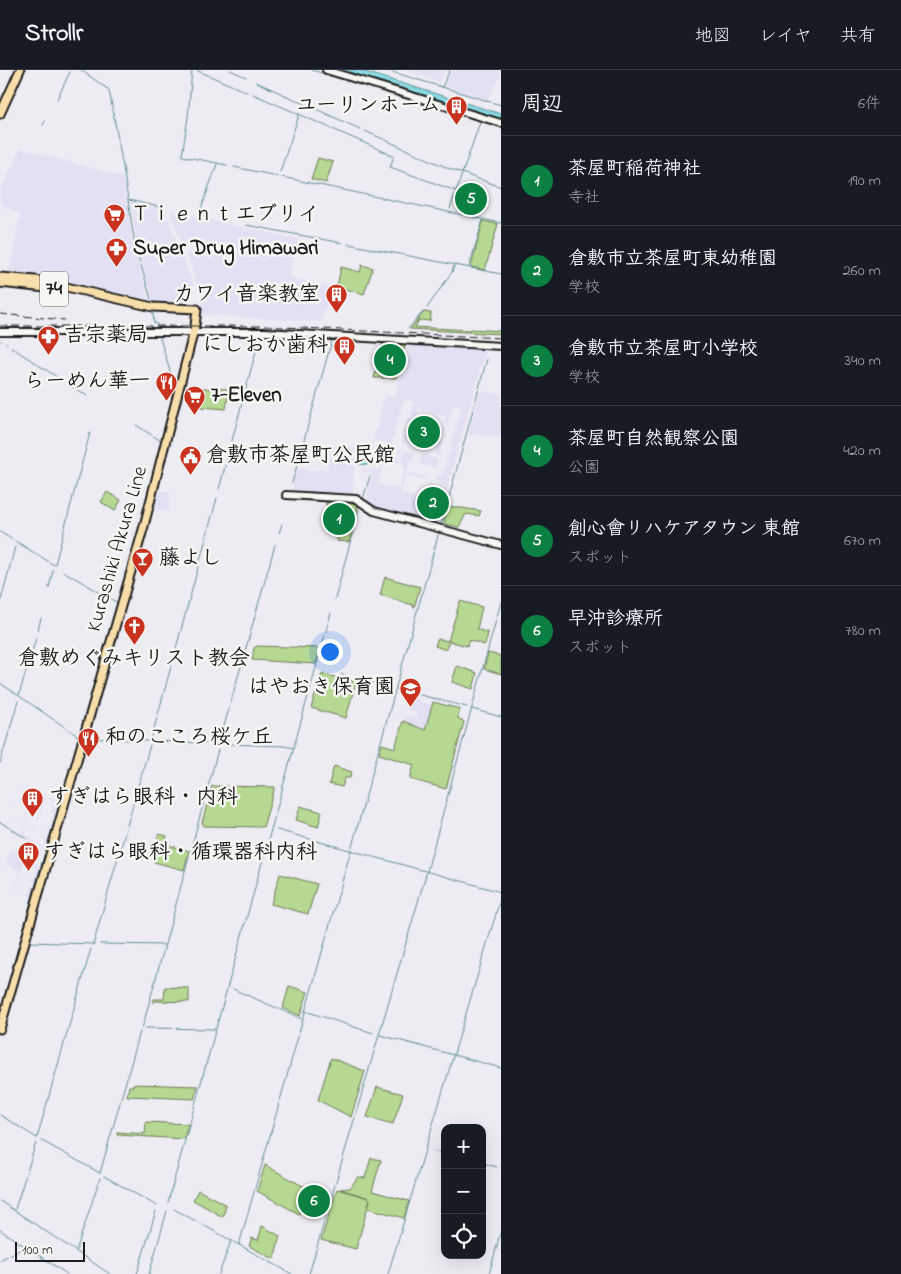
<!DOCTYPE html>
<html lang="ja">
<head>
<meta charset="utf-8">
<style>
  body { margin:0; font-family:"Indie Flower","Klee One",sans-serif; background:#20242c; color:#f1f3f6 }
  .controls { position:absolute; right:15px; bottom:15px; display:grid; overflow:hidden; border-radius:10px; box-shadow:0 5px 20px #0002 }
  .controls button { width:45px; height:45px; display:grid; place-items:center; padding:0; border:0; border-bottom:1px solid #363941; background:#171b24; color:#f1f3f6; font:25px sans-serif }
  .scale { position:absolute; left:15px; bottom:12px; width:70px; box-sizing:border-box; padding-left:5px; border:2px solid #1c1c1c; border-top:0; font-size:14px; line-height:18px; white-space:nowrap; color:#1c1c1c; -webkit-text-stroke:4px #f6f6f2; paint-order:stroke }
  .you { position:absolute; left:329px; top:581px; width:18px; height:18px; margin:-12px; border:4px solid #fff; border-radius:50%; background:#1a73e8; box-shadow:0 0 0 8px #1a73e833 }
  .badge { display:grid; place-items:center; width:32px; height:32px; border-radius:50%; background:#0b8043; color:#fff; font-size:16px; font-weight:700 }
  .pin { position:absolute; translate:-50% -50%; border:2px solid #fff; box-shadow:0 1px 5px #0006 }
  .list { margin:0; padding:0; list-style:none }
  h2 { display:flex; justify-content:space-between; align-items:center; height:65px; margin:0; padding:0 20px; font-size:21px }
  h2 small { font-size:16px; font-weight:400; color:#9ea1a6 }
  .list li { display:grid; grid-template-columns:32px 1fr auto; gap:15px; align-items:center; box-sizing:border-box; height:90px; padding:0 20px; border-top:1px solid #363941 }
  .list b { display:block; font-size:19px; white-space:nowrap }
  .list p { margin:0; font-size:16px; white-space:nowrap; color:#9ea1a6 }
  .list em { font-size:16px; font-style:normal; color:#9ea1a6 }
  .icon { flex:none; width:28px; height:28px; fill:none; stroke:currentColor; stroke-width:2; stroke-linecap:round; stroke-linejoin:round }
  .map { position:relative; flex:none; width:501px; height:1204px; overflow:hidden }
  header { display:flex; align-items:center; gap:30px; box-sizing:border-box; height:70px; padding:0 25px; background:#171b24; border-bottom:1px solid #363941 }
  header strong { font-size:24px }
  nav { display:flex; gap:28px; margin-inline-start:auto; font-size:18px }
  main { display:flex }
  aside { flex:1; background:#171b24 }
  .map>svg:first-child { display:block }
  .built { fill:#e4e0f4; fill-rule:evenodd }
  .green { fill:#b6d892; stroke:#697a57 }
  .water { fill:#8bdbe4; stroke:#5f8f94 }
  .lines { fill:none; stroke-linecap:round; stroke-linejoin:round }
  .stream { stroke:#5f8f94; stroke-width:1 }
  .secondary-casing { stroke:#1c1c1c; stroke-width:10 }
  .primary-casing { stroke:#1c1c1c; stroke-width:11 }
  .secondary { stroke:#f6f6f2; stroke-width:6 }
  .primary { stroke:#f8deab; stroke-width:7 }
  .rail { stroke:#1c1c1c; stroke-width:1; stroke-dasharray:8 4; stroke-linecap:butt }
  .labels { text-anchor:middle; dominant-baseline:central; stroke-width:5; stroke-linejoin:round; paint-order:stroke }
  .shield { fill:#f6f6f2; stroke:#5d5d5c; stroke-width:1 }
  .shield-label { font-size:20px; font-weight:bold; fill:#1c1c1c }
  .poi-label { font-size:21px; font-weight:bold; fill:#1c1c1c; stroke:#f6f6f2; text-anchor:start }
  .street-label { font-size:21px; fill:#1c1c1c; stroke:#f6f6f2 }
</style>
</head>
<body>
<header>
<strong>Strollr</strong>
<nav><a>地図</a><a>レイヤ</a><a>共有</a></nav>
</header>
<main>
<div class="map">
<svg width="501" height="1204" viewBox="0 0 501 1204">
  <rect width="100%" height="100%" fill="#eeecf3"/>
  <filter id="ink" filterUnits="userSpaceOnUse"><feTurbulence type="fractalNoise" baseFrequency=".02" numOctaves="2"/><feDisplacementMap in="SourceGraphic" scale="10" xChannelSelector="R" yChannelSelector="G"/><feConvolveMatrix kernelMatrix="1 2 1 2 8 2 1 2 1" color-interpolation-filters="sRGB"/></filter>
  <g filter="url(#ink)">
    <!-- built -->
    <path class="built" d="M404 0H446L439 12Z
      M452 0H501V6L487 30 444 17Z
      M20 78 123 107 134 179 148 229 9 201 20 144 0 134V122Z
      M131 132 165 140 193 214V221L183 233 153 231 136 175Z
      M172 142 299 169 289 207 332 217 321 252 203 245 200 216H197L186 184 195 180 192 172 183 176 170 144Z
      M414 272 484 278 486 280 437 454 373 436 366 431 372 403 354 401 353 426 291 423 297 399 327 400 328 376 355 377V384L356 381H370L372 371 374 370 375 368 374 367 385 324 396 327V321L401 304 406 305 412 283 408 279ZM404 330 413 332 410 345 416 347 419 339 446 346 444 354 448 355 454 334 461 336 444 400 436 398 438 389 422 385 420 393 413 391 415 382 404 380 401 393 405 395 399 419 378 414 385 389 398 393 402 379H399L397 388 388 385ZM373 371 387 373 380 399 365 400 361 398V401H355L356 381H370ZM410 391 443 401 441 406 436 405 434 410H436V412L446 416 436 451 427 448 426 446 432 423 430 422 432 420V414L429 413 424 430 401 424 406 405 424 410 425 407 407 402Z
      M480 321 501 324V368L468 364Z
      M409 348 415 350 413 357 421 359 415 379 417 368 414 364H408L405 373H402Z
      M443 358 446 359 439 386 435 385 438 373 434 369 430 371 426 382H423L427 373H426L428 366H430L432 361 441 364Z
      M160 421H170L169 441 152 439 156 423Z
      M396 622 418 628 419 631 432 635 425 659 403 651 404 646 390 642ZM396 623 413 627 412 632 408 630 405 639 416 642V647L391 642Z
      M18 718 59 729 45 780 15 760 19 752 11 747 7 756 0 751 7 755 10 746 20 752 15 759 22 763 27 746 25 745 31 722 18 719 15 733 5 730 0 747 5 730 14 732ZM45 726 58 730 57 733H53L51 741 53 745 44 777 32 770 39 747 44 748 45 745 41 743ZM34 727 42 730 39 743 45 745 44 748 38 746 32 767 26 765 27 761 24 760 28 744H26L27 739H29Z
      M11 778 40 796 31 827 15 817 20 802 6 794ZM25 790 33 793 32 797 37 798 33 810 20 806ZM20 807 35 812 34 816H32L29 824 16 817Z"/>
    <!-- green -->
    <path class="green" d="M318 88 333 92 326 113 311 109Z
      M483 151 498 154 485 200 471 197Z
      M362 195 373 198 364 224 337 217 341 197 360 202Z
      M424 242 431 243 430 251 419 250 415 257 470 260 471 259 501 261V264L410 259Z
      M383 272 406 273 396 308H374Z
      M202 318 229 319 226 339 201 337Z
      M107 422 121 430 115 441 101 432Z
      M326 432 355 433 358 436 349 472 337 471C337 464 341 460 341 452H346L347 459C354 456 352 448 350 442L346 446 344 445 343 442 342 445 333 443V435H326Z
      M448 436 481 441 479 446 466 444 459 457 445 454 444 451Z
      M385 507 420 517 414 538 413 535 380 525Z
      M460 531 482 537 477 559 488 563 485 575 469 570 467 576 449 571 446 580 435 576 437 570 439 569 448 571Z
      M257 576 320 578 316 594 252 590 254 578Z
      M488 583 501 586V604L484 599Z
      M457 596 477 603 473 619 452 612Z
      M322 604 356 612 346 648 311 638Z
      M433 632 460 639 458 648 464 652 446 719 410 709 414 695 379 684 382 674 395 678 403 651 425 660Z
      M334 696 352 702 350 708H345L342 717 329 714Z
      M212 716 275 717 263 757 204 756 202 753Z
      M300 736 322 742 318 757 296 750Z
      M159 764 167 766 165 774 189 781 184 800 154 792 159 774 156 773Z
      M280 804 317 814 308 844 271 834Z
      M289 916 308 922 300 946 283 938Z
      M165 917 189 918V932L156 931 153 933 154 929H164Z
      M331 988 365 1001 351 1047 318 1030Z
      M133 1014 198 1016 194 1029 127 1026 129 1016H133Z
      M377 1017 403 1024 393 1054 367 1047Z
      M146 1052 188 1054 184 1069 117 1065V1062L145 1064Z
      M371 1088 381 1090 372 1121 409 1131 404 1148 368 1138 370 1129 356 1179 321 1170 337 1119 369 1128 340 1119 350 1118 358 1107 365 1108Z
      M265 1095 310 1120 299 1144 257 1121Z
      M198 1120 226 1135 223 1147 193 1130Z
      M262 1156 280 1166 274 1189 249 1176 252 1168 258 1170Z"/>
    <!-- water -->
    <path class="water" d="M343 0H359L501 44V49Z
      M358 384 376 385 375 395 358 394Z"/>
    <g class="lines">
      <!-- stream -->
      <path class="stream" d="M81 0 109 20 123 97 135 176 151 229
        M192 0 188 47 182 86 227 95
        M196 0 247 22
        M230 0 246 7
        M312 0 501 57
        M386 0 501 35
        M256 12 360 59
        M442 17 450 0
        M253 24 394 86 390 97 456 121
        M57 29 70 2
        M43 55 45 51
        M365 61 448 98 501 117
        M234 97 501 153
        M280 102 299 45
        M129 130 164 138
        M450 139 480 52
        M204 146 199 145 217 94
        M246 155 342 173
        M348 174 501 204
        M469 197 483 150
        M427 238 452 202 454 196
        M153 243 154 253H156L158 259
        M68 259H106
        M162 259 182 258
        M408 259 423 242
        M416 267 501 273
        M1 271H2
        M6 273 7 274
        M11 277 63 311
        M68 314 87 326
        M136 355 161 371
        M292 413 332 270
        M219 419 260 266
        M363 429 370 406
        M373 436 435 454
        M441 455 501 472
        M441 456 487 289
        M0 462 16 472
        M279 463 282 454
        M17 472 54 495
        M55 494 90 363
        M63 501 118 533
        M49 518 53 500
        M335 529 359 439
        M0 534 15 477
        M38 560 41 548
        M341 604 344 605
        M355 608 391 617
        M0 613 78 666
        M397 619 467 637
        M19 625 36 568
        M472 639 501 647
        M79 665 144 440 175 318 159 265
        M88 668 150 671
        M151 670 217 428
        M157 671 219 674 275 475
        M225 674 284 676 294 678
        M0 693 18 631
        M0 752 27 769
        M277 760 501 822
        M46 780 78 671
        M28 872 94 874
        M100 874 164 875
        M93 875 150 675
        M233 919 302 949
        M305 941 373 963
        M0 943 44 785
        M146 958 215 959
        M142 959 218 680
        M380 965 501 998
        M0 1045 37 1068
        M37 1068 91 879
        M42 1071 100 1103
        M432 1081 445 1084
        M482 1093 497 1097
        M100 1103 140 962
        M104 1106 157 1136
        M0 1131 110 1204
        M168 1132 331 543
        M15 1139 36 1073
        M174 1139 292 1204
        M0 1160 67 1204
        M239 1175 351 780 439 462
        M76 1181 100 1108
        M0 1190 25 1177
        M137 1204 156 1141
        M149 1204 167 1141
        M219 1204 231 1171
        M309 1204 427 801 501 532
        M388 1204 501 827
        M489 1204 501 1161"/>
      <defs>
        <path id="secondary" d="M326 0 501 53
          M0 262H265L501 276
          M286 425 356 429 374 441 501 475"/>
        <path id="primary" d="M0 44 20 0
          M0 207 36 210 153 237 197 239 195 256 144 456 0 959
          M0 213 55 219"/>
      </defs>
      <!-- secondary casing -->
      <use href="#secondary" class="secondary-casing"/>
      <!-- primary casing -->
      <use href="#primary" class="primary-casing"/>
      <!-- secondary -->
      <use href="#secondary" class="secondary"/>
      <!-- primary -->
      <use href="#primary" class="primary"/>
      <!-- rail -->
      <path class="rail" d="M0 244 65 250
        M0 256H264L501 268"/>
    </g>
  </g>
  <!-- icons -->
  <defs>
    <symbol id="building-pin" viewBox="-11 -11 22 30"><path d="M0 17L-7.5 6A9.5 9.5 0 1 1 7.5 6Z" fill="#c8321e" stroke="#f6f6f2"/><path d="M-4-6H4V6H1V3H-1V6H-4ZM-2.5-4.3h1.7v1.8h-1.7ZM.8-4.3h1.7v1.8H.8ZM-2.5-1h1.7V.8h-1.7ZM.8-1h1.7V.8H.8Z" fill="#fff"/></symbol>
    <symbol id="supermarket-pin" viewBox="-11 -11 22 30"><path d="M0 17L-7.5 6A9.5 9.5 0 1 1 7.5 6Z" fill="#c8321e" stroke="#f6f6f2"/><path d="M-6-5.5h2.5l.6 2H6L4.5 2H-2.5L-4.4-4H-6ZM-1.5 3.2a1.3 1.3 0 1 0 .1 0ZM3 3.2a1.3 1.3 0 1 0 .1 0Z" fill="#fff"/></symbol>
    <symbol id="pharmacy-pin" viewBox="-11 -11 22 30"><path d="M0 17L-7.5 6A9.5 9.5 0 1 1 7.5 6Z" fill="#c8321e" stroke="#f6f6f2"/><path d="M-2-6h4v4h4v4h-4v4h-4v-4h-4v-4h4Z" fill="#fff"/></symbol>
    <symbol id="restaurant-pin" viewBox="-11 -11 22 30"><path d="M0 17L-7.5 6A9.5 9.5 0 1 1 7.5 6Z" fill="#c8321e" stroke="#f6f6f2"/><path d="M-5-6h1v4h1v-4h1v4h1v-4h1v5L-1.5 .5V6h-2V.5L-5-1ZM5-6V6H3V1.5H1.5Q1.5-4 5-6Z" fill="#fff"/></symbol>
    <symbol id="civic-pin" viewBox="-11 -11 22 30"><path d="M0 17L-7.5 6A9.5 9.5 0 1 1 7.5 6Z" fill="#c8321e" stroke="#f6f6f2"/><path d="M-.6-6.5H3V-4.5H.6V-3L4-1V1h2V6H-6V1h2V-1L-.6-3ZM-1.2 2.5V6h2.4V2.5Z" fill="#fff"/></symbol>
    <symbol id="bar-pin" viewBox="-11 -11 22 30"><path d="M0 17L-7.5 6A9.5 9.5 0 1 1 7.5 6Z" fill="#c8321e" stroke="#f6f6f2"/><path d="M-6-5H6L.8 .8V4.5H3.5V6h-7V4.5H-.8V.8Z" fill="#fff"/></symbol>
    <symbol id="church-pin" viewBox="-11 -11 22 30"><path d="M0 17L-7.5 6A9.5 9.5 0 1 1 7.5 6Z" fill="#c8321e" stroke="#f6f6f2"/><path d="M-1.2-6h2.4v3.5h3.3v2.4h-3.3V6h-2.4V-.1h-3.3v-2.4h3.3Z" fill="#fff"/></symbol>
    <symbol id="school-pin" viewBox="-11 -11 22 30"><path d="M0 17L-7.5 6A9.5 9.5 0 1 1 7.5 6Z" fill="#c8321e" stroke="#f6f6f2"/><path d="M0-5L7-2L0 1L-7-2ZM-4 1L0 2.5L4 1V4Q0 6-4 4Z" fill="#fff"/></symbol>
  </defs>
  <g fill-rule="evenodd">
    <use href="#building-pin" x="444" y="24" width="25" height="34"/>
    <use href="#supermarket-pin" x="102" y="132" width="25" height="34"/>
    <use href="#pharmacy-pin" x="104" y="166" width="25" height="34"/>
    <use href="#building-pin" x="324" y="212" width="25" height="34"/>
    <use href="#pharmacy-pin" x="36" y="254" width="25" height="34"/>
    <use href="#building-pin" x="332" y="264" width="25" height="34"/>
    <use href="#restaurant-pin" x="154" y="300" width="25" height="34"/>
    <use href="#supermarket-pin" x="182" y="314" width="25" height="34"/>
    <use href="#civic-pin" x="178" y="374" width="25" height="34"/>
    <use href="#bar-pin" x="130" y="476" width="25" height="34"/>
    <use href="#church-pin" x="122" y="544" width="25" height="34"/>
    <use href="#school-pin" x="398" y="606" width="25" height="34"/>
    <use href="#restaurant-pin" x="76" y="656" width="25" height="34"/>
    <use href="#building-pin" x="20" y="716" width="25" height="34"/>
    <use href="#building-pin" x="16" y="770" width="25" height="34"/>
  </g>
  <g class="labels">
    <!-- shield labels -->
    <rect class="shield" x="40" y="201.5" width="28" height="35" rx="4"/>
    <g class="shield-label">
      <text x="54" y="219">74</text>
    </g>
    <!-- poi labels -->
    <g class="poi-label">
      <text x="441" y="36" text-anchor="end">ユーリンホーム</text>
      <text x="130" y="145">Ｔｉｅｎｔエブリイ</text>
      <text x="133" y="179">Super Drug Himawari</text>
      <text x="320" y="225" text-anchor="end">カワイ音楽教室</text>
      <text x="64" y="266">吉宗薬局</text>
      <text x="328" y="276" text-anchor="end">にしおか歯科</text>
      <text x="150" y="312" text-anchor="end">らーめん華一</text>
      <text x="211" y="326">7-Eleven</text>
      <text x="206" y="386">倉敷市茶屋町公民館</text>
      <text x="159" y="489">藤よし</text>
      <text x="134" y="589" text-anchor="middle">倉敷めぐみキリスト教会</text>
      <text x="395" y="618" text-anchor="end">はやおき保育園</text>
      <text x="105" y="668">和のこころ桜ケ丘</text>
      <text x="49" y="728">すぎはら眼科・内科</text>
      <text x="44" y="783">すぎはら眼科・循環器科内科</text>
    </g>
    <!-- street labels -->
    <g class="street-label">
      <text transform="translate(118 479) rotate(-74)">Kurashiki Akura Line</text>
    </g>
  </g>
</svg>
<div class="controls">
<button>+</button>
<button>−</button>
<button><svg class="icon" aria-label="locate" viewBox="0 0 24 24"><circle cx="12" cy="12" r="6"/><path d="M12 2v4M12 18v4M2 12h4M18 12h4"/></svg></button>
</div>
<div class="scale">100 m</div>
<div class="you"></div>
<div class="pin badge" style="left:339px;top:449px">1</div>
<div class="pin badge" style="left:433px;top:433px">2</div>
<div class="pin badge" style="left:424px;top:362px">3</div>
<div class="pin badge" style="left:390px;top:290px">4</div>
<div class="pin badge" style="left:471px;top:129px">5</div>
<div class="pin badge" style="left:314px;top:1131px">6</div>
</div>
<aside>
<h2>周辺<small>6件</small></h2>
<ul class="list">
<li><span class="badge">1</span><div><b>茶屋町稲荷神社</b><p>寺社</p></div><em>190 m</em></li>
<li><span class="badge">2</span><div><b>倉敷市立茶屋町東幼稚園</b><p>学校</p></div><em>260 m</em></li>
<li><span class="badge">3</span><div><b>倉敷市立茶屋町小学校</b><p>学校</p></div><em>340 m</em></li>
<li><span class="badge">4</span><div><b>茶屋町自然観察公園</b><p>公園</p></div><em>420 m</em></li>
<li><span class="badge">5</span><div><b>創心會リハケアタウン 東館</b><p>スポット</p></div><em>670 m</em></li>
<li><span class="badge">6</span><div><b>早沖診療所</b><p>スポット</p></div><em>780 m</em></li>
</ul>
</aside>
</main>
</body>
</html>
